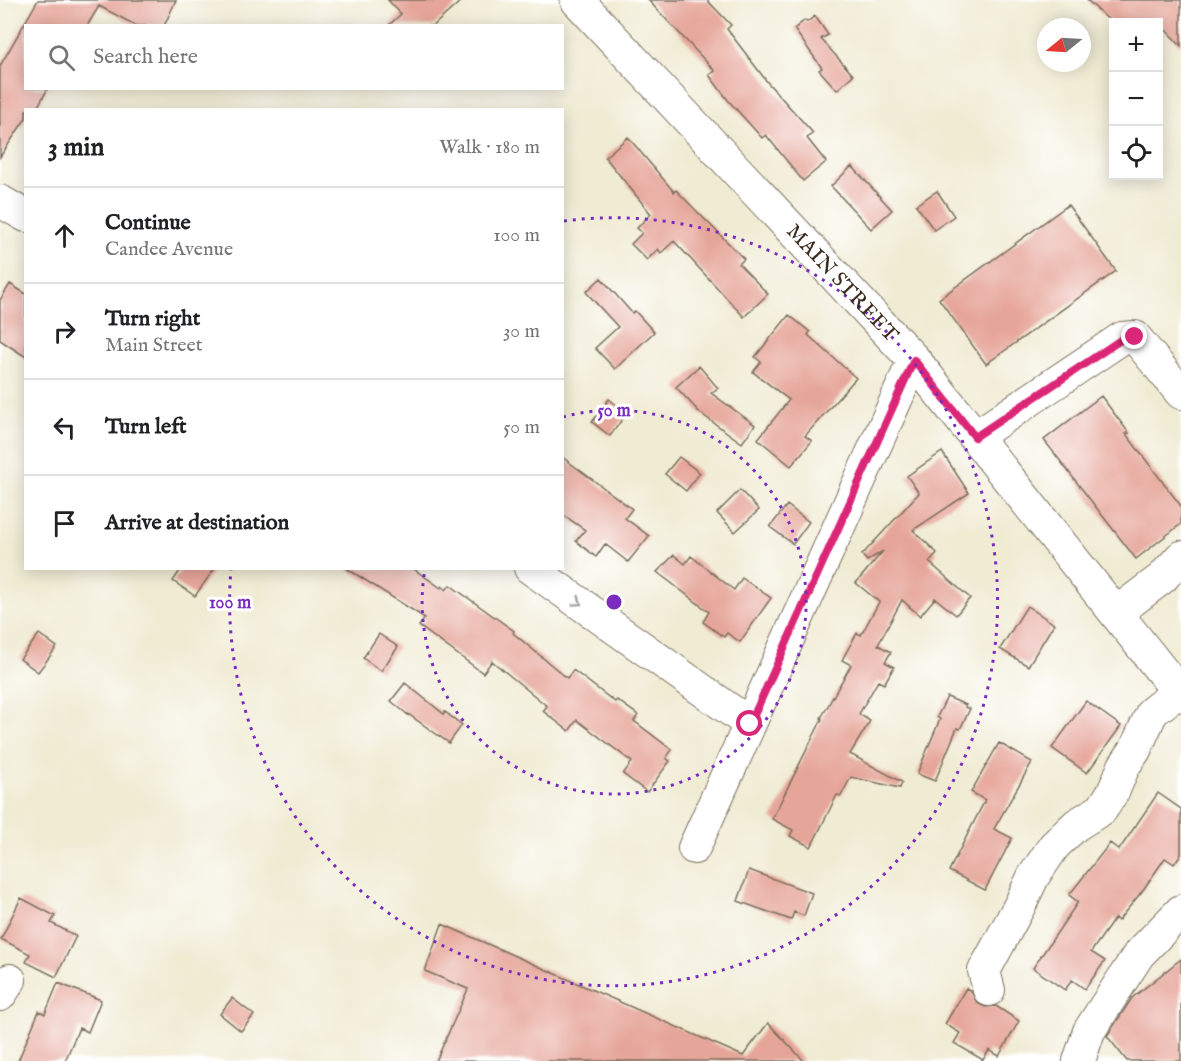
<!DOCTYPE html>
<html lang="en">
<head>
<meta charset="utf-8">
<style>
  body { margin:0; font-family:"IM FELL English",serif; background:#f2f2f2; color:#202124 }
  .controls { position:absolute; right:18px; top:18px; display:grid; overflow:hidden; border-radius:0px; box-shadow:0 3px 15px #0003 }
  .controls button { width:54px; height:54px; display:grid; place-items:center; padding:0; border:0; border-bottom:2px solid #e0e0e0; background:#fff; color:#202124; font:30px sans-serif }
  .compass { position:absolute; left:1037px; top:18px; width:54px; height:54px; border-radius:50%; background:#fff; box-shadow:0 3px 15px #0003; rotate:252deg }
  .stop { position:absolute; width:18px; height:18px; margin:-14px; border:4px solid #db2777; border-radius:50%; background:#fff }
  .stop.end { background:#db2777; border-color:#fff; box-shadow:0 2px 6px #0008 }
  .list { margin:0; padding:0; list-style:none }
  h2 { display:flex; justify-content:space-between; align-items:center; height:78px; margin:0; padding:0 24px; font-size:26px }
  h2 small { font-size:20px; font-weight:400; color:#757577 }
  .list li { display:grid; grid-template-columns:39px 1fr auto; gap:18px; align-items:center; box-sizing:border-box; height:96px; padding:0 24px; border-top:2px solid #e0e0e0 }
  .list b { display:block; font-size:22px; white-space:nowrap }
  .list p { margin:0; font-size:20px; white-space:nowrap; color:#757577 }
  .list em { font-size:20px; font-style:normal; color:#757577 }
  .icon { flex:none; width:33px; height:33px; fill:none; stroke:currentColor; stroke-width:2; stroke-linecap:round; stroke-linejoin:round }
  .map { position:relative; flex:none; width:1181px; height:1061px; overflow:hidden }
  .search { position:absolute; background:#fff; box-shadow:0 3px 15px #0003; left:24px; top:24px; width:540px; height:66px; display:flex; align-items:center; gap:15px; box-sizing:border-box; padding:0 21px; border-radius:0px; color:#757577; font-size:22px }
  .panel { position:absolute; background:#fff; box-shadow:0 3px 15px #0003; left:24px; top:108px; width:540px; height:462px; border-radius:0px }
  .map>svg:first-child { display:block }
  .building { fill:#e6a599 }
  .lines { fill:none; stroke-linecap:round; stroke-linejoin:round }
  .minor-casing { stroke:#7a6e5d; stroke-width:34 }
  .major-casing { stroke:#7a6e5d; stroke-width:35 }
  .minor { stroke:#fff; stroke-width:32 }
  .major { stroke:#fff; stroke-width:33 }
  .oneway { stroke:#a79f9a }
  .route { stroke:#db2777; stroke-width:8 }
  .ring { fill:none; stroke:#7b2cbf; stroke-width:3; stroke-dasharray:3 6 }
  .labels { text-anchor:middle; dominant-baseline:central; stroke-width:6; stroke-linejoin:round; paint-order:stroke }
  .street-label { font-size:21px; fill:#3b2a1e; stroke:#fff }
  .centre { fill:#7b2cbf; stroke:#fff; stroke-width:3 }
  .ring-label { font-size:18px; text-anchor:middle; font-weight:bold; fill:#7b2cbf; stroke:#fff; stroke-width:6; stroke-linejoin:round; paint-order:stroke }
</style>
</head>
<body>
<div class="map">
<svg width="1181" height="1061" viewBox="0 0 1181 1061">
  <rect width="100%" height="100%" fill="#fff"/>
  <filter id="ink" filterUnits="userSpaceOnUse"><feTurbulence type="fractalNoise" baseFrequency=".0167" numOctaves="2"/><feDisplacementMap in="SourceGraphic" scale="12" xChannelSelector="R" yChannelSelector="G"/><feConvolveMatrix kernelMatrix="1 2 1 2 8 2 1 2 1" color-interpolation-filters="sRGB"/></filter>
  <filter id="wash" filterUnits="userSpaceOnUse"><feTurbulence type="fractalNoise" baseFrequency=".008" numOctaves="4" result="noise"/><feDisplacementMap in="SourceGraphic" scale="24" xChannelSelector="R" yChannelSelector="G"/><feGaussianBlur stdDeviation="1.35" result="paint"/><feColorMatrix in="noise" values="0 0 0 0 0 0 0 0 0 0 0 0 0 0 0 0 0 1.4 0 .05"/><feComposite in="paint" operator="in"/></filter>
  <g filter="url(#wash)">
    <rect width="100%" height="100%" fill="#f0ebd3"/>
    <g id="blocks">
      <!-- building -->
      <path class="building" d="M38 0H176L164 26H137L99 6 87 26H26V88H48L36 110H26V118L0 157V66Z
        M388 0H462L433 26H388L401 14Z
        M648 0H707L731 25 727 29 768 83 813 133 807 138 826 162 803 181 766 135 762 138 728 100 709 75 715 71Z
        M1087 0H1181V46L1158 22H1111Z
        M815 16 828 35 821 39 853 75 837 90 819 70 822 68 794 29 805 20 807 22Z
        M628 137 674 192 676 190 744 259 739 264 768 294 744 317 674 241 661 253 658 249 647 260 631 244 642 233 637 228 651 214 605 157Z
        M852 166 892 210 871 229 831 186Z
        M937 191 954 216 934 230 916 205Z
        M1068 205 1116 271 986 364 939 299Z
        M601 278 632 313 635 311 654 332 615 369 595 348 618 327 586 292Z
        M10 284 26 294V357L0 340V300Z
        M789 315 810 332 808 335 856 378 805 436 812 441 791 466 758 439 789 400 753 372 761 362 755 357Z
        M699 366 718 388 711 393 755 425 742 443 700 413 676 387Z
        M1101 396 1129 433 1126 434 1181 506V524L1136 559 1044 440Z
        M609 399 627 413 610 436 592 422Z
        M942 452 969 493 913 530 937 553 929 562 970 598 956 615 935 598 920 616 902 600 878 645 891 652 885 662 894 667 884 684 878 681 859 714 870 721 850 754 902 782 900 788 851 777 841 796 837 795 811 847 790 836 793 830 772 819 822 719 821 718 851 665 842 660 857 633 861 635 879 602 856 583 883 551 867 561 862 555 919 493 907 476Z
        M562 457 632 509 625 518 649 536 628 562 605 544 596 557 576 541 585 530 562 514Z
        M679 457 700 473 686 491 665 474Z
        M740 490 759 510 735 532 717 513Z
        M787 505 809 522 793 544 770 527Z
        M674 555 685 564 691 556 734 590 742 578 771 598 740 642 727 633 724 637 703 622 709 612 657 572Z
        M182 568H215L195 596 173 581Z
        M346 568H412L441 588 442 586 446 590 450 585 514 631 513 633 567 678 573 670 615 702 617 700 638 715 634 721 672 750 666 758 670 761 647 792 623 774 632 762 577 720 569 731 543 711 547 706 492 661 483 673 419 626 425 618Z
        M1027 606 1054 624 1028 666 1000 649Z
        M39 634 57 647 38 672 20 659Z
        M379 634 398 647 381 671 363 658Z
        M405 683 444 714 445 712 462 725 449 743 408 714V715L391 701Z
        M947 697 966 705 965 707 970 709 960 729 957 728 935 781 917 774 940 719 937 717Z
        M1086 701 1121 726 1087 773 1052 748Z
        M999 743 1032 762 994 829 1012 838 985 890 949 871 985 800 971 792Z
        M1158 793 1181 809V854L1174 864 1165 858 1143 890 1118 921 1115 918 1091 952 1105 961 1085 989 1072 980 1065 990 1033 968 1078 902 1069 895 1110 843 1119 850Z
        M749 870 812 893 804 916 794 912 791 920 738 901Z
        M21 898 55 916 51 923 76 936 56 977 26 962 30 954 1 939Z
        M442 924 743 1056 768 1023 804 1061H436L468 989 425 971Z
        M1181 959V1061H1127L1107 1036 1132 998Z
        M58 983 101 1000 88 1032 79 1028 65 1061H18L39 1011 45 1014Z
        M966 988 971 991 977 1003 985 1007 996 1006 1019 1021 999 1056 989 1050 983 1060 954 1043 960 1033 945 1024Z
        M232 998 254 1015 241 1031 220 1014Z"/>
    </g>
  </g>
  <g filter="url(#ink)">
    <use href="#blocks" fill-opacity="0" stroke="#7a6e5d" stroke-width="1.5"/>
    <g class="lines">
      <defs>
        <path id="minor" d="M0 201 26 216
          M975 437 1122 338 1135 337 1181 393
          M530 568 750 724
          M1116 613 1162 578 1181 557
          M694 848 914 360
          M989 990 984 971 1020 905 1033 877 1054 846 1076 825 1102 809 1114 790 1124 766 1135 750 1152 712 1178 692
          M0 995 10 980
          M1079 1061 1089 1031 1139 954 1181 911"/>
        <g id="major">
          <path id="s1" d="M577 0 914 360 1181 695"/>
        </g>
      </defs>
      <!-- minor casing -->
      <use href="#minor" class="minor-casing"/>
      <!-- major casing -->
      <use href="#major" class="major-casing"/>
      <!-- minor -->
      <use href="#minor" class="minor"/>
      <!-- major -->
      <use href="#major" class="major"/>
    </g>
    <!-- one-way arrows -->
    <defs><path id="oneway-chevron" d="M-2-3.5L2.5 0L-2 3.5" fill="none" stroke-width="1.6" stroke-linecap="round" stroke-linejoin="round" transform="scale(1.5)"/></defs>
    <use class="oneway" href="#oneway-chevron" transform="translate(578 602) rotate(35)"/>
  </g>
  <g class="lines" filter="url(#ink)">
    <!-- route -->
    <path class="route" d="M750 724 914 360 975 437 1122 339 1135 337"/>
  </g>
  <!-- distance rings -->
  <g class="ring">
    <path d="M563 417A192 192 0 1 1 425 569"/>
    <path d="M564 221A384 384 0 1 1 231 569"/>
  </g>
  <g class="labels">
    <!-- street labels -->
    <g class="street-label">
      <text stroke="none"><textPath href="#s1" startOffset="388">MAIN STREET</textPath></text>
    </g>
  </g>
  <circle cx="614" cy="602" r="9" class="centre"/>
  <g class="ring-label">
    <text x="614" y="416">50 m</text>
    <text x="230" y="608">100 m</text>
  </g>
</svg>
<div class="controls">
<button>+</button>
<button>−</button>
<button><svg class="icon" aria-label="locate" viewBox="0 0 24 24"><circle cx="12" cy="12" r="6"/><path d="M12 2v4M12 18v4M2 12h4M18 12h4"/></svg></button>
</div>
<svg class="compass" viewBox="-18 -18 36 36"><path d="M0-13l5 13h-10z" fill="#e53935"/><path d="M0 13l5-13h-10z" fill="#757577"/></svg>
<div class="stop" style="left:750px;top:724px"></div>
<div class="stop end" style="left:1135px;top:337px"></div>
<div class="search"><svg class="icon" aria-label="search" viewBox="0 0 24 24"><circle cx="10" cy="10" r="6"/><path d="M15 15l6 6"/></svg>Search here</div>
<section class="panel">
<h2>3 min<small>Walk · 180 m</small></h2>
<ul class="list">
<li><svg class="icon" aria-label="ahead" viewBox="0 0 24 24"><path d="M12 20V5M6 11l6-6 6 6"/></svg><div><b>Continue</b><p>Candee Avenue</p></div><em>100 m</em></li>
<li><svg class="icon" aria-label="right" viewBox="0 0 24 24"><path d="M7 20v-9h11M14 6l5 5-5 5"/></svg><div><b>Turn right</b><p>Main Street</p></div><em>30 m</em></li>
<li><svg class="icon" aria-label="left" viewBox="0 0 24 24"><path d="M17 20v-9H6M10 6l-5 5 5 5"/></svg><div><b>Turn left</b></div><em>50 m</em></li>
<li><svg class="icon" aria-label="arrive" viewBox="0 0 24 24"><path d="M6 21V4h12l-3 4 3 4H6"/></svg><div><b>Arrive at destination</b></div></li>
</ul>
</section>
</div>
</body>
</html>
